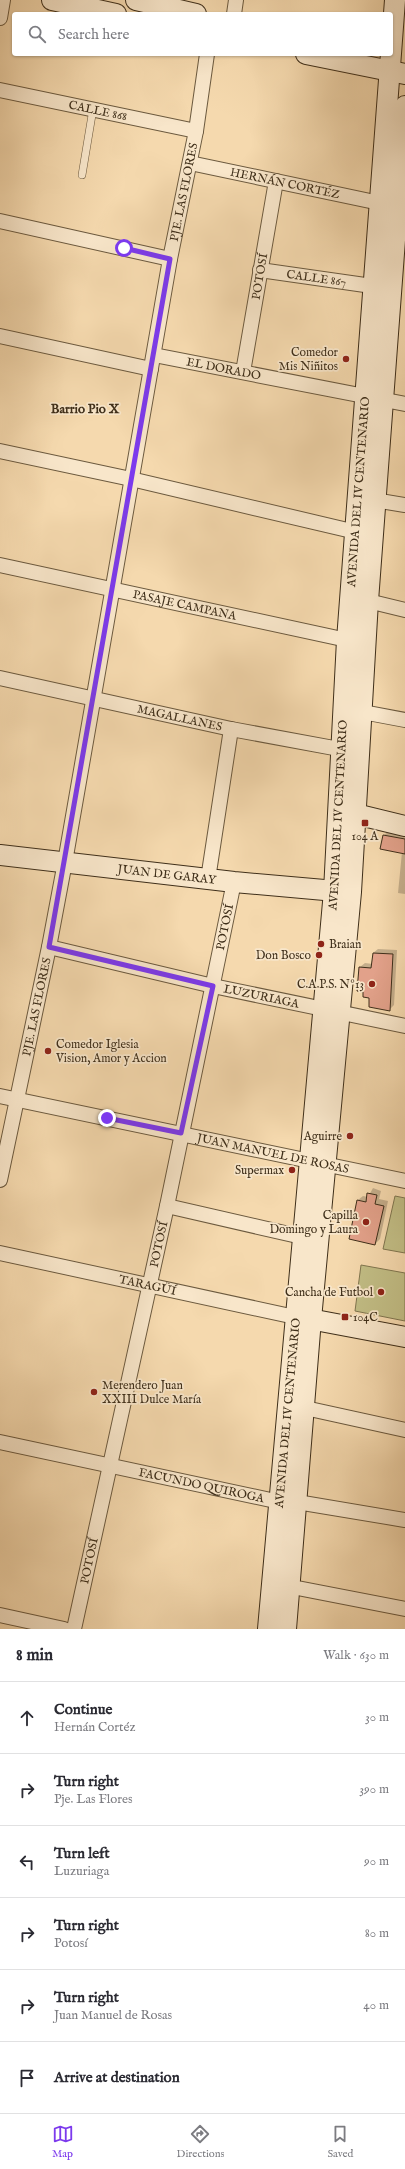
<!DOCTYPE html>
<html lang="en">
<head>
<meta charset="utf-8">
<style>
  body { margin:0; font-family:"IM FELL English",serif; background:#f7f7f7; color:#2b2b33 }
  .stop { position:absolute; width:12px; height:12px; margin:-9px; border:3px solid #7c3aed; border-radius:50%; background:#fff }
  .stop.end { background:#7c3aed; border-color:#fff; box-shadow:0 1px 4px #0008 }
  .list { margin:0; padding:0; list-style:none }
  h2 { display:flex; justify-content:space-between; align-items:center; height:52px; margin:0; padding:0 16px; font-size:17px }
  h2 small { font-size:13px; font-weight:400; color:#7c7c81 }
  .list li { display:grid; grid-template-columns:26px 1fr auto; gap:12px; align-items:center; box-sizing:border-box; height:72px; padding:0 16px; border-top:1px solid #e1e1e2 }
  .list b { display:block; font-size:15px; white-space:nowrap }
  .list p { margin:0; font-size:13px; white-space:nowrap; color:#7c7c81 }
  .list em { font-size:13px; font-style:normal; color:#7c7c81 }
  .icon { flex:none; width:22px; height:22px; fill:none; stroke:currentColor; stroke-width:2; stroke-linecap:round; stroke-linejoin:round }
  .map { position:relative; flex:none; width:405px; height:1629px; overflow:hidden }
  .search { position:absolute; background:#fff; box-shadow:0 1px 3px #0004; left:12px; right:12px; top:12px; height:44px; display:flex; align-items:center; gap:10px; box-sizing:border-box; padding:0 14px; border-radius:4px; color:#7c7c81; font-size:15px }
  .sheet { height:484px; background:#fff }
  nav { display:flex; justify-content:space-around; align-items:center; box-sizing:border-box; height:56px; border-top:1px solid #e1e1e2; background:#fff; font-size:11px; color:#7c7c81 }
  nav a { display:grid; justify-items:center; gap:2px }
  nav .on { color:#7c3aed }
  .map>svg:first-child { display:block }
  .green { fill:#c2be86; stroke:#807650 }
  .shadow { fill:#0003 }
  .building { fill:#e2a18a; stroke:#3f2f1a }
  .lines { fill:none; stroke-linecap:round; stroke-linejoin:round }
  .lane-casing { stroke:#6c5a3f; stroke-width:8 }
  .street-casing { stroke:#6c5a3f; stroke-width:16 }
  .secondary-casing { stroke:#3f2f1a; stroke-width:22 }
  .lane { stroke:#f8e6ca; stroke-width:7 }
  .street { stroke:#f8e6ca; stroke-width:14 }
  .secondary { stroke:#f8e6ca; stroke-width:20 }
  .route { stroke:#7c3aed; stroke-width:5 }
  .poi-dot { fill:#8f2418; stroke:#f8e6ca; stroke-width:1.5 }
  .labels { text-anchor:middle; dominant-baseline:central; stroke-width:3.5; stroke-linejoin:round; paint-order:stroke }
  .street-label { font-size:12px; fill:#3f2f1a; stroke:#f8e6ca }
  .poi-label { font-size:12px; fill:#3f2f1a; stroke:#f8e6ca; text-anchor:end }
  .neighbourhood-label { font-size:13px; font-weight:bold; fill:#3f2f1a; stroke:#f8e6ca }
</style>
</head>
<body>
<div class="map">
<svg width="405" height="1629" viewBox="0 0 405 1629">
  <rect width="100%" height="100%" fill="#f5d9ae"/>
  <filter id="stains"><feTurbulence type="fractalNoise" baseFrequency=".005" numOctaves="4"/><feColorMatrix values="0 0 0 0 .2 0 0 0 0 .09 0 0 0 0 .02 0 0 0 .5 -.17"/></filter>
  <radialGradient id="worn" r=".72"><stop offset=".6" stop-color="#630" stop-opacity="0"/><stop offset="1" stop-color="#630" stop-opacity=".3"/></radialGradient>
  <!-- green -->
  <path class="green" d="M395 1196 405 1198V1253L383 1249Z
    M361 1265 405 1273V1321L355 1311Z"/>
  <!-- shadow -->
  <path class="shadow" d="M389 831 405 834V894L398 893 402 852 384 835Z
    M378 949 397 950 394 1005 389 1010 370 997 360 967 365 963 373 964V953Z
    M373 1188 381 1191 379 1199 388 1201 380 1239 375 1244 358 1200 363 1196 368 1197Z"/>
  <!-- building -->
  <path class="building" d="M383 835 405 839V854L380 849Z
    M373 953 393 954 390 1011 369 1007V998L363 997V992L357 991 359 967 371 968Z
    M367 1193 377 1195 375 1204 384 1206 375 1245 349 1239 357 1200 366 1202Z"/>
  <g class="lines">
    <defs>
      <path id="lane" d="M82 175 93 109"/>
      <g id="street">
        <path d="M234 14 236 0"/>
        <path d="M0 18 3 0"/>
        <path id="s1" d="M0 90 196 131"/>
        <path id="s2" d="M190 163 389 205"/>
        <path d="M0 221 170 259"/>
        <path id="s3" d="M260 270 372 286"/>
        <path d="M0 336 151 369"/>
        <path id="s4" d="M154 355 405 404"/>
        <path id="s5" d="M243 372 276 181"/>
        <path d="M0 451 131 479 356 532 364 530"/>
        <path d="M368 499 405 505"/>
        <path id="s6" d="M0 565 347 640"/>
        <path d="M360 602 368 601 405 610"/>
        <path id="s7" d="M0 678 231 729 350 751"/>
        <path d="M352 710 405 720"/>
        <path d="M208 879 231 729"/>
        <path id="s8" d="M49 947 213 986 405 1026"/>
        <path id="s9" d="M0 1096 405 1181"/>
        <path id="s10" d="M0 1180 49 947 65 862 170 259 196 131 207 54"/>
        <path d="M167 1206 302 1237"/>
        <path id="s11" d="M0 1253 295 1317"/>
        <path d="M296 1406 405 1430"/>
        <path id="s12" d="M0 1442 280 1502H297L405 1520"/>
        <path d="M282 1585 405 1609"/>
        <path d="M0 1615 64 1629"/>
        <path id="s13" d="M74 1629 167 1206 234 882"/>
      </g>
      <g id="secondary">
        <path d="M52 0 116 14"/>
        <path d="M136 0 196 14"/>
        <path d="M306 54 405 74"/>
        <path d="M343 811 405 826"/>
        <path id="s14" d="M0 855 234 882 347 892"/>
        <path d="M299 1317 405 1337"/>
        <path id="s15" d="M268 1629 334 891 347 640 395 0"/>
        <path d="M286 1629 311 1319 351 892 368 601 405 106"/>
      </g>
    </defs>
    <!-- lane casing -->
    <use href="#lane" class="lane-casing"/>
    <!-- street casing -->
    <use href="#street" class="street-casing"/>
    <!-- secondary casing -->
    <use href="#secondary" class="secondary-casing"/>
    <!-- lane -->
    <use href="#lane" class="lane"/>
    <!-- street -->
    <use href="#street" class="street"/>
    <!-- secondary -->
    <use href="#secondary" class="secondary"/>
  </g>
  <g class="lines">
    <!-- route -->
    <path class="route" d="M107 1118 181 1133 213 986 49 947 170 259 124 248"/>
  </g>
  <!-- markers -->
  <g class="poi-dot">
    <circle cx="346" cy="359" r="4"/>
    <rect x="361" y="819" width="8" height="8" rx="2"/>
    <circle cx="321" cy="944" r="4"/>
    <circle cx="319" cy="955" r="4"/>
    <circle cx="372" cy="984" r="4"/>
    <circle cx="48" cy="1051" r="4"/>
    <circle cx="350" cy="1136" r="4"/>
    <circle cx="292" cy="1170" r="4"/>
    <circle cx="366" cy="1222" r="4"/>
    <circle cx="381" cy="1292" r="4"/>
    <rect x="341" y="1313" width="8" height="8" rx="2"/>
    <circle cx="94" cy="1392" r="4"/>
  </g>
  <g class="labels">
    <!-- street labels -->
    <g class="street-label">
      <text stroke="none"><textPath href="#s1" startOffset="100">CALLE 868</textPath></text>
      <text stroke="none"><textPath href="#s2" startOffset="97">HERNÁN CORTÉZ</textPath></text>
      <text stroke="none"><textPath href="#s10" startOffset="1005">PJE. LAS FLORES</textPath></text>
      <text stroke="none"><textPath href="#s5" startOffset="97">POTOSÍ</textPath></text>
      <text stroke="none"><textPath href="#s3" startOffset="57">CALLE 867</textPath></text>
      <text stroke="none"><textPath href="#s4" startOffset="71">EL DORADO</textPath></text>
      <text stroke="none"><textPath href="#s15" startOffset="1141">AVENIDA DEL IV CENTENARIO</textPath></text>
      <text stroke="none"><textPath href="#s6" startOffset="189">PASAJE CAMPANA</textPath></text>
      <text stroke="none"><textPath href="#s7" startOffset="184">MAGALLANES</textPath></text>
      <text stroke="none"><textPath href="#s15" startOffset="817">AVENIDA DEL IV CENTENARIO</textPath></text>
      <text stroke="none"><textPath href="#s14" startOffset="168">JUAN DE GARAY</textPath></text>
      <text stroke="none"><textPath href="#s13" startOffset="718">POTOSÍ</textPath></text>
      <text stroke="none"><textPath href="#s8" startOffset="218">LUZURIAGA</textPath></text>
      <text stroke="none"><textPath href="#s10" startOffset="177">PJE. LAS FLORES</textPath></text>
      <text stroke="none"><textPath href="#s9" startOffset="279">JUAN MANUEL DE ROSAS</textPath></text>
      <text stroke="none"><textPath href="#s13" startOffset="394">POTOSÍ</textPath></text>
      <text stroke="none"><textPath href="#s11" startOffset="151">TARAGÜÍ</textPath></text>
      <text stroke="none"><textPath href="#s15" startOffset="217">AVENIDA DEL IV CENTENARIO</textPath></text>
      <text stroke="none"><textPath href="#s12" startOffset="206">FACUNDO QUIROGA</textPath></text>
      <text stroke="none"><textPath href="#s13" startOffset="70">POTOSÍ</textPath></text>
    </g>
    <!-- poi labels -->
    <g class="poi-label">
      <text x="338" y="352">Comedor<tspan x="338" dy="14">Mis Niñitos</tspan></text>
      <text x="365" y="836" text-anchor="middle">104 A</text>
      <text x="329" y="944" text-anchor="start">Braian</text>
      <text x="311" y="955">Don Bosco</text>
      <text x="364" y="984">C.A.P.S. Nº13</text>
      <text x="56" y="1044" text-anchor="start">Comedor Iglesia<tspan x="56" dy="14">Vision, Amor y Accion</tspan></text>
      <text x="342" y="1136">Aguirre</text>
      <text x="284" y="1170">Supermax</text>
      <text x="358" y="1215">Capilla<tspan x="358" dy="14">Domingo y Laura</tspan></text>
      <text x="373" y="1292">Cancha de Futbol</text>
      <text x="353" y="1317" text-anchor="start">104C</text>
      <text x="102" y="1385" text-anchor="start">Merendero Juan<tspan x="102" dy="14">XXIII Dulce María</tspan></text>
    </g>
    <!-- neighbourhood labels -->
    <g class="neighbourhood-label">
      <text x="85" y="409">Barrio Pio X</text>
    </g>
  </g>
  <rect width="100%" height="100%" filter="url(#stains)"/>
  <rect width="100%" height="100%" fill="url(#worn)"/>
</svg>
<div class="stop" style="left:124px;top:248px"></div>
<div class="stop end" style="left:107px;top:1118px"></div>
<div class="search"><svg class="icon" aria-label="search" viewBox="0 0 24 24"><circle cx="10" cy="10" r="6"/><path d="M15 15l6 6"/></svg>Search here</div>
</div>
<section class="sheet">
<h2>8 min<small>Walk · 630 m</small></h2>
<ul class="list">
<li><svg class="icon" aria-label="ahead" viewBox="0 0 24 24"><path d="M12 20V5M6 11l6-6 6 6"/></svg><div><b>Continue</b><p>Hernán Cortéz</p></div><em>30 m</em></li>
<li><svg class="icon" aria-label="right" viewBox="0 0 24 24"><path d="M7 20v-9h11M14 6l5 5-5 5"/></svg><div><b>Turn right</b><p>Pje. Las Flores</p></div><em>390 m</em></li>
<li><svg class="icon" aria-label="left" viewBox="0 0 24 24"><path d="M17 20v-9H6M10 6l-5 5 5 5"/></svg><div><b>Turn left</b><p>Luzuriaga</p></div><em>90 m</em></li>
<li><svg class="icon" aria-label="right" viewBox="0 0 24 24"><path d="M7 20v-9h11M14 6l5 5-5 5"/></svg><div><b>Turn right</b><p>Potosí</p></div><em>80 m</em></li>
<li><svg class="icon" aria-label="right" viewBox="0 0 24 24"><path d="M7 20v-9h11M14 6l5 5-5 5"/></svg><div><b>Turn right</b><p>Juan Manuel de Rosas</p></div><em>40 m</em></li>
<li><svg class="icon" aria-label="arrive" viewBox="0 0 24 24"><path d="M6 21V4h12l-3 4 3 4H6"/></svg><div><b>Arrive at destination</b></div></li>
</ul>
</section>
<nav>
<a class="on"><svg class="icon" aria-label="map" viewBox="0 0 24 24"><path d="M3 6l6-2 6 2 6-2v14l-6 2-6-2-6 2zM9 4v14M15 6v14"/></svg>Map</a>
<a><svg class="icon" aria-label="directions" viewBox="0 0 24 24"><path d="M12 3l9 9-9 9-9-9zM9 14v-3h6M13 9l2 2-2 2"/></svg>Directions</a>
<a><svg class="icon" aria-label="saved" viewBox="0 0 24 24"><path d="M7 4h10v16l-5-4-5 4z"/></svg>Saved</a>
</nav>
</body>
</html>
